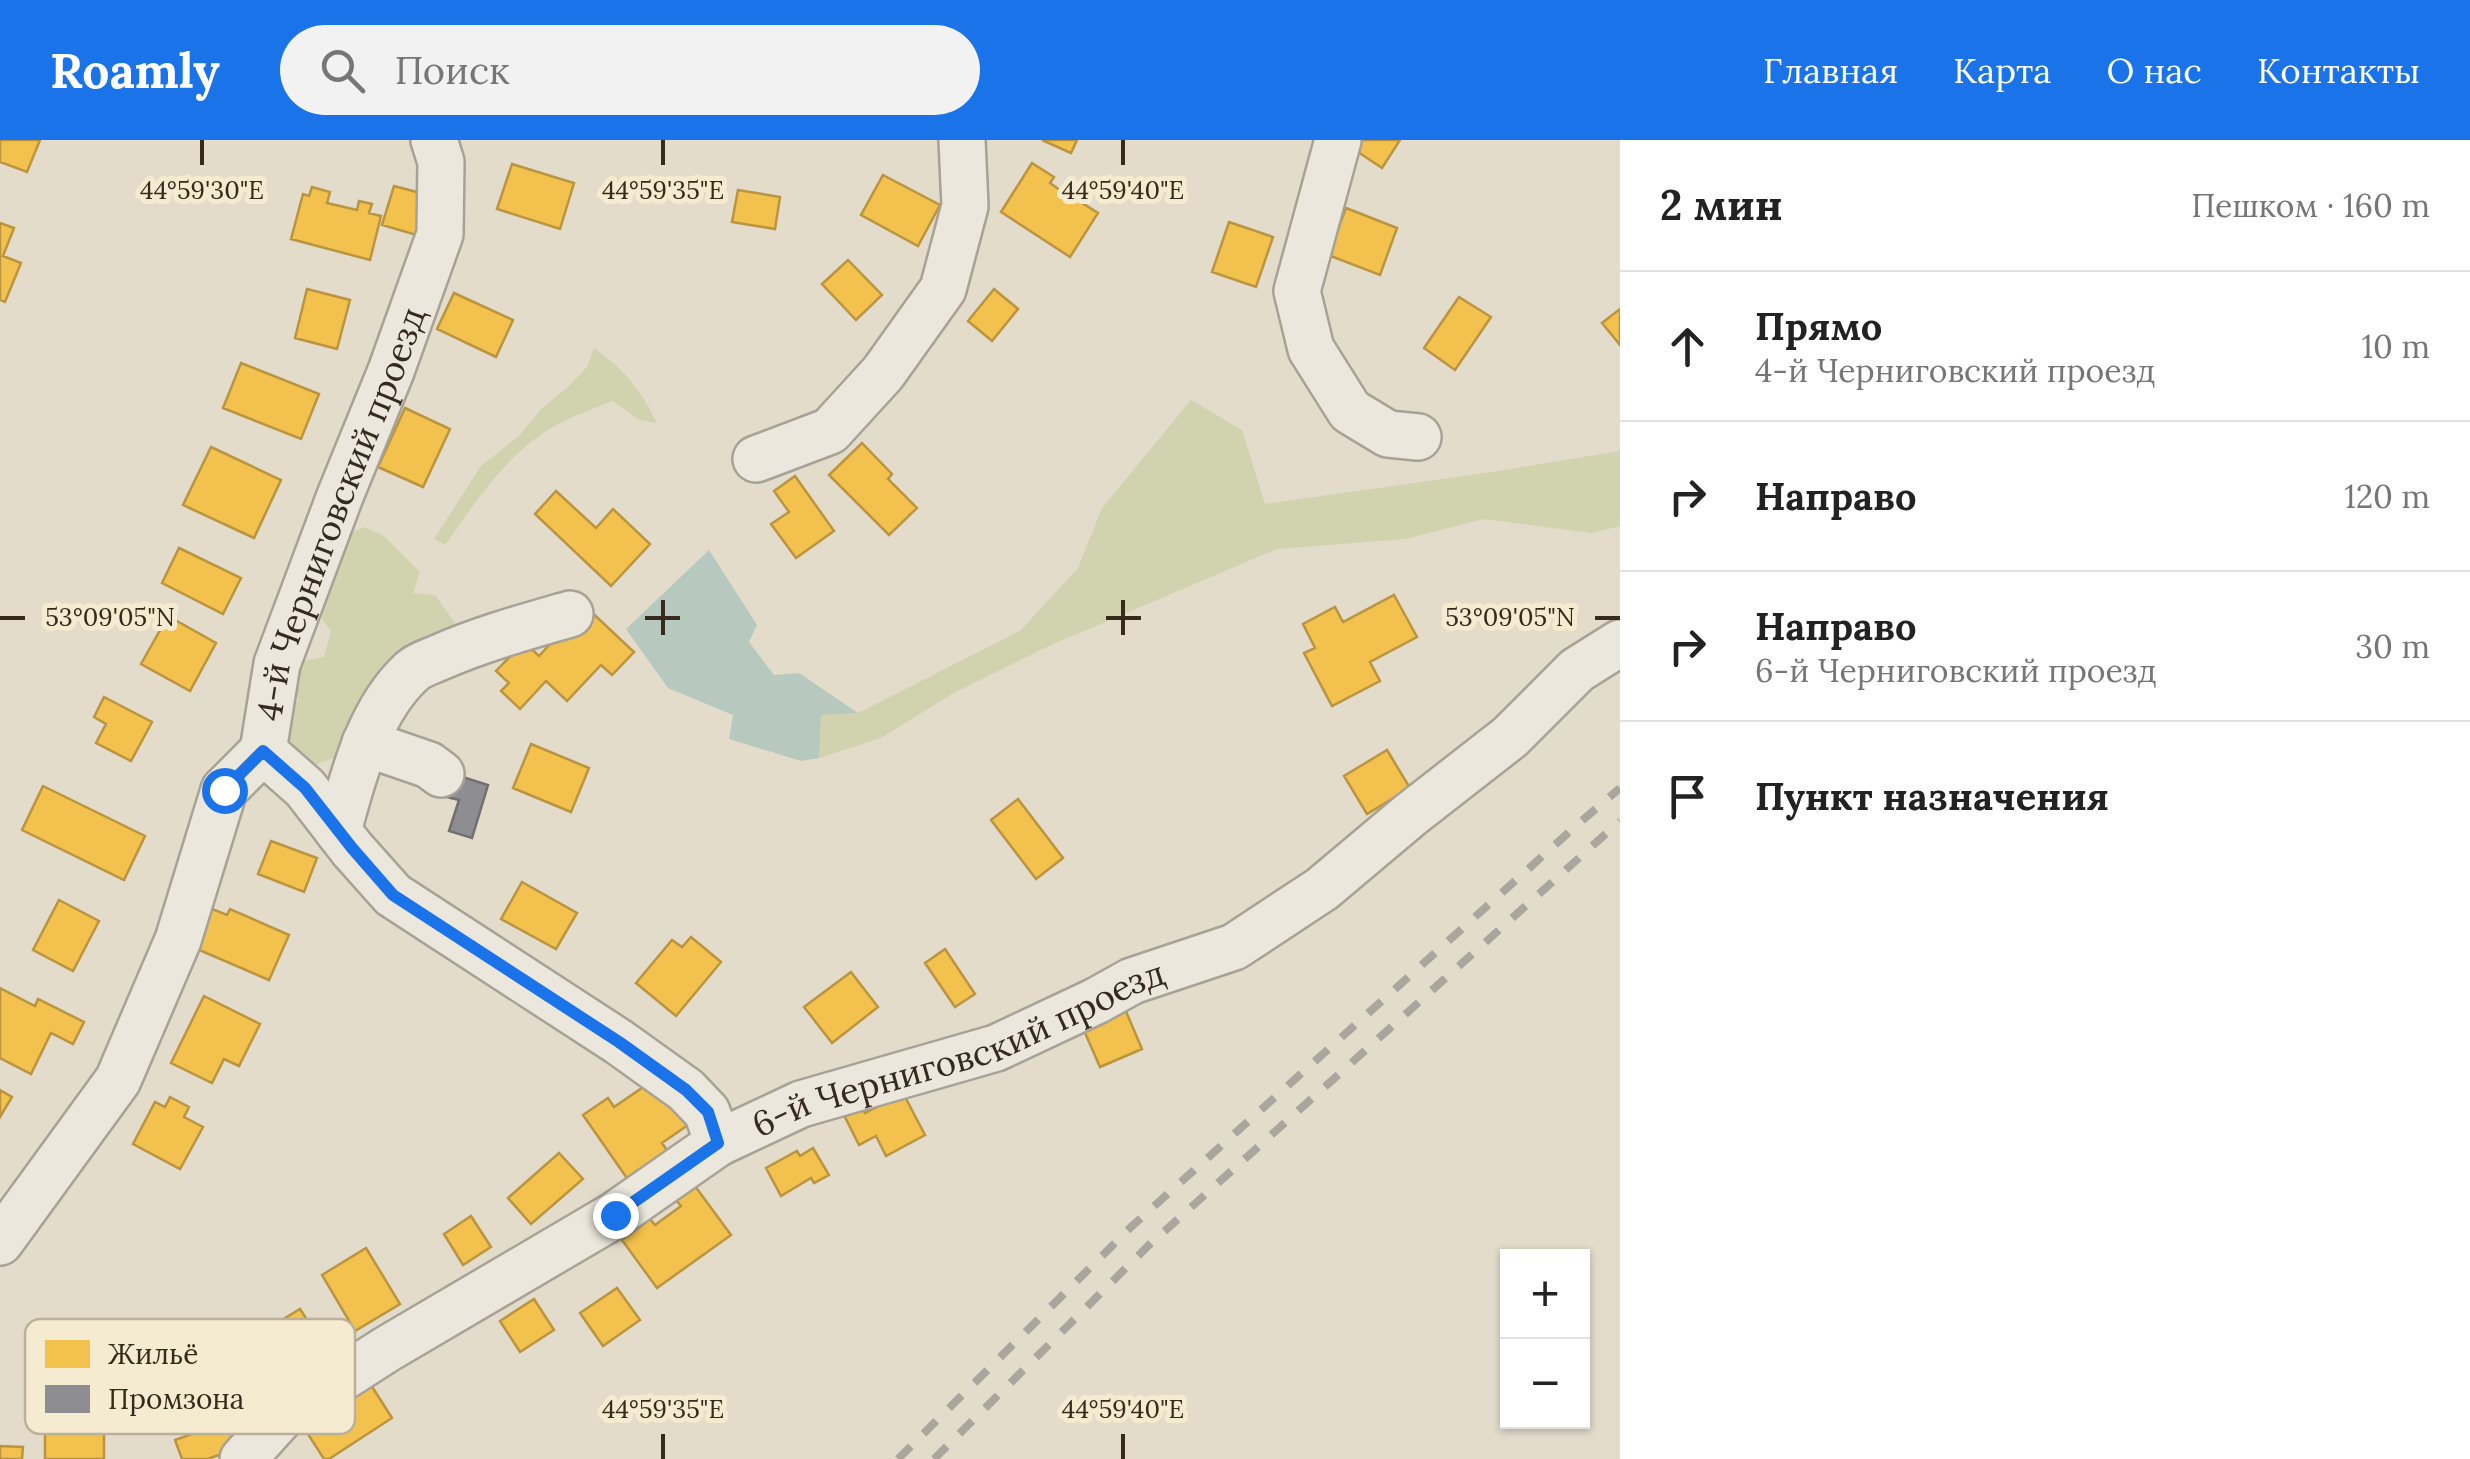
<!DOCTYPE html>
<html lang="ru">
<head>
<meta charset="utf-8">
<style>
  body { margin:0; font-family:Lora,serif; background:#f2f2f2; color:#222 }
  .controls { position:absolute; right:30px; bottom:30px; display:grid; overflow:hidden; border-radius:0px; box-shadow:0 2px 8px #0004 }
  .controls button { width:90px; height:90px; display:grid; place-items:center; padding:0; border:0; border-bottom:2px solid #e0e0e0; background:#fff; color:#222; font:50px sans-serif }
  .stop { position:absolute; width:30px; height:30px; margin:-22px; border:8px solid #1a73e8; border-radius:50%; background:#fff }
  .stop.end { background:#1a73e8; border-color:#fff; box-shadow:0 2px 10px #0008 }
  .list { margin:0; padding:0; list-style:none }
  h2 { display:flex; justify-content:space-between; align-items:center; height:130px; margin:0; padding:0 40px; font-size:42px }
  h2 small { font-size:32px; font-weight:400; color:#767676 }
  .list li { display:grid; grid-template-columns:65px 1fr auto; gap:30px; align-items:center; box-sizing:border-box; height:150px; padding:0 40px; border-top:2px solid #e0e0e0 }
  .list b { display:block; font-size:38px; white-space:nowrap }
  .list p { margin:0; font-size:32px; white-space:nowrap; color:#767676 }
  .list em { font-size:32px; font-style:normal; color:#767676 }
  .icon { flex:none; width:55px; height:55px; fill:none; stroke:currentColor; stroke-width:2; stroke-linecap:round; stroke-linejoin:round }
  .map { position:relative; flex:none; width:1620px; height:1319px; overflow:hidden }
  header { display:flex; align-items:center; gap:60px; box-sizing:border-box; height:140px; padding:0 50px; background:#1a73e8; color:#fff }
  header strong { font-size:48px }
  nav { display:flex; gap:55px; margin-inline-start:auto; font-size:35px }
  .search { width:700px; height:90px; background:#f2f2f2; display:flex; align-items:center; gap:25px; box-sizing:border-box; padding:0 35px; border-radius:55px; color:#767676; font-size:38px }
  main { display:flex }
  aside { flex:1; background:#fff }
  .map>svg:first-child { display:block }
  .green { fill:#d1d2ae }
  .water { fill:#b7c8be }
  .homes { fill:#f2c14e; stroke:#ba943f; stroke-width:2.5 }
  .industry { fill:#8d8d92; stroke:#736f6f; stroke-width:2.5 }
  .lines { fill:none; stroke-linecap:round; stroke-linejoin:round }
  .minor-casing { stroke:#a8a195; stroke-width:50 }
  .minor { stroke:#ebe7dd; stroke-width:45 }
  .rail { stroke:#aaa69d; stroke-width:8; stroke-dasharray:18 18; stroke-linecap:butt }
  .route { stroke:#1a73e8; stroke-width:12 }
  .ticks { fill:none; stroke:#362a1d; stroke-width:4 }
  .labels { text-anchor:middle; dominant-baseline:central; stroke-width:10; stroke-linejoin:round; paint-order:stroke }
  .street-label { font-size:35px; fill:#362a1d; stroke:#f4ebd0 }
  .key { fill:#f4ebd0; stroke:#bbb19a; stroke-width:2.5 }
  .key-label { font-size:28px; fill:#362a1d }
  .ticks-label { font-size:25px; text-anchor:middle; fill:#362a1d; stroke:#f4ebd0; stroke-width:10; stroke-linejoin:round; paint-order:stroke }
</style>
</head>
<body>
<header>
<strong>Roamly</strong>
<div class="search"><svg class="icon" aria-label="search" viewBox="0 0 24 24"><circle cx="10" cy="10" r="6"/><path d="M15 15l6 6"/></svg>Поиск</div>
<nav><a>Главная</a><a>Карта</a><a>О нас</a><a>Контакты</a></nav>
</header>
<main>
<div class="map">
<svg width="1620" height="1319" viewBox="0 0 1620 1319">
  <rect width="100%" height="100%" fill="#e3dccb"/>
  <!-- green -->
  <path class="green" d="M594 208C625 230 640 249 657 283L640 280 612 261C596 268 578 274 562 282 510 308 477 360 445 405L434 399 481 326 519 296 541 269 568 247 587 227Z
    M1191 260 1242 290 1265 364 1499 331 1620 311V386L1592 393 1484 379 1405 399 1277 409 1051 505 952 554 881 598 819 618 821 575 858 573 1020 491 1078 428 1102 368Z
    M364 387 384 396 420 432 413 453 435 455 462 493 344 614 312 626 290 616 284 572 298 561 295 543 304 521 324 517 331 491 313 467 336 399Z"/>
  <!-- water -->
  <path class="water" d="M709 410 757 485 749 502 774 535 799 533 858 573 821 575 819 618 801 621 729 599 733 575 668 548 626 489Z"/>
  <!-- homes -->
  <path class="homes" d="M0 0H40L27 32 0 22Z
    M1042 0H1077L1071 13Z
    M1349 0H1400L1382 28 1346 4Z
    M1032 23 1054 37 1050 43 1064 53 1068 47 1082 56 1079 61 1098 73 1070 117 1001 72Z
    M512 24 574 43 560 89 497 69Z
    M883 35 940 65 918 106 861 75Z
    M394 46 432 56 420 96 382 85Z
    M312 47 330 52 327 63 357 70 359 61 372 64 369 73 381 76 370 120 291 99 303 54 309 56Z
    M738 50 780 57 775 89 732 82Z
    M1346 68 1397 88 1380 135 1328 115Z
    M1229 82 1273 97 1256 147 1212 132Z
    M0 83 14 88 3 116 21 123 5 162 0 160Z
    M848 120 882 155 856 180 822 144Z
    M307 149 350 160 337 209 295 198Z
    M994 149 1018 169 992 201 968 181Z
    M454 153 513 180 496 217 437 189Z
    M1459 157 1491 177 1455 230 1424 208Z
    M1620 169V205L1602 183Z
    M241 223 319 254 301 299 223 268Z
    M405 268 450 289 423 347 378 327Z
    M862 303 892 334 888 339 917 368 889 395 829 335Z
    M211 307 281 340 254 398 183 365Z
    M795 336 834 391 796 418 771 384 789 372 774 351Z
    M556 351 596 388 613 369 650 404 611 446 535 374Z
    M179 408 241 438 223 474 162 443Z
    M1394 455 1417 497 1370 522 1380 541 1332 566 1304 513 1315 508 1303 484 1335 467 1343 482Z
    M585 466 634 512 612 535 601 525 567 561 546 541 520 569 501 551 509 543 496 531 524 502 539 516Z
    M168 476 216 503 190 551 141 524Z
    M104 557 152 582 131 621 96 603 106 584 94 577Z
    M531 604 589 628 571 672 513 648Z
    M1387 610 1410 648 1367 674 1344 636Z
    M43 646 145 696 124 740 22 690Z
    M1018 659 1063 718 1036 739 991 680Z
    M271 701 317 718 304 752 258 734Z
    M522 742 577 773 556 809 501 779Z
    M59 760 99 781 73 831 33 810Z
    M207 767 227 775 230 769 289 795 269 840 190 806Z
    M691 797 721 822 676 876 636 843 672 800 682 807Z
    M945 809 975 854 955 867 925 823Z
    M851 832 878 867 832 903 804 867Z
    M0 848 35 866 38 859 84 882 73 904 51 893 31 934 0 918Z
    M204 856 260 884 239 926 224 919 212 943 171 923Z
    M1122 862 1142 909 1100 927 1082 886Z
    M658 937 691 983 662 1003 671 1016 631 1044 583 975 608 958 614 967Z
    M0 950 12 957 0 977Z
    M903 953 925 995 886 1016 876 996 859 1005 838 963 855 955 865 973Z
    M170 957 189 967 184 977 203 987 180 1029 133 1004 155 962 165 967Z
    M813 1008 829 1035 814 1043 811 1038 781 1056 766 1028 797 1011 800 1016Z
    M559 1013 583 1039 531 1084 508 1058Z
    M695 1046 731 1095 657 1148 622 1100 650 1079 655 1085 681 1066 676 1060Z
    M471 1076 491 1107 463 1125 444 1094Z
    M366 1108 400 1164 355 1191 322 1135Z
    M617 1148 640 1180 603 1206 580 1173Z
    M534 1159 554 1190 520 1212 500 1181Z
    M300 1169 328 1212 294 1232 278 1207 289 1201 277 1183Z
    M230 1234 232 1310 208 1319H182L175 1300 192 1294 190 1235Z
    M371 1245 392 1278 329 1319H324L304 1288Z
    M52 1252H104V1319H45V1286H52Z
    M0 1306 23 1307 22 1319H0Z"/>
  <!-- industry -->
  <path class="industry" d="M450 633 488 645 472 698 449 691 459 660 443 656Z"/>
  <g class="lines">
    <defs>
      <g id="minor">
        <path d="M1338 0 1297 151 1311 209 1350 271 1388 294 1418 297"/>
        <path d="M756 319 830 291 883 233 943 149 965 66 962 0"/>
        <path d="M365 603 429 625 441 634"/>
        <path d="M263 611 305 648 352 709 393 755 619 902 686 950 707 972 718 1003"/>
        <path d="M338 691C353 637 369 571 411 532 418 525 429 522 438 518 481 499 525 487 570 474"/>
        <path id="s1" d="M0 1102 118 940 178 800 224 650 263 611 277 524 340 356 391 231 440 94 441 22 434 0"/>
        <path id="s2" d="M243 1319 281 1277 387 1209 615 1075 718 1003 801 964 996 908 1096 861 1132 841 1234 807 1322 749 1410 675 1510 597 1577 530 1620 503"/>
      </g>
    </defs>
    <!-- minor casing -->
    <use href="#minor" class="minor-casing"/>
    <!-- minor -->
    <use href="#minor" class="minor"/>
    <!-- rail -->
    <path class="rail" d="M898 1319 1131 1087 1577 685 1620 648
      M934 1319 1148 1106 1620 681"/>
  </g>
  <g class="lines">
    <!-- route -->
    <path class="route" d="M224 650 263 611 305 648 352 708 393 755 619 902 686 950 708 972 718 1003 615 1075"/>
  </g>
  <!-- ticks -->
  <path class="ticks" d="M202 0V25M663 0V25M1123 0V25M663 460V495M1123 460V495M0 478H25M645 478H680M1106 478H1141M1595 478H1620M663 1294V1319M1123 1294V1319"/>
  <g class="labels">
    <!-- street labels -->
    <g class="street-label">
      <text stroke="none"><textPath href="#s1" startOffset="815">4-й Черниговский проезд</textPath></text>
      <text stroke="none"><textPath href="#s2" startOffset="832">6-й Черниговский проезд</textPath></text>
    </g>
  </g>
  <!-- legend -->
  <rect x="25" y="1179" width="330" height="115" rx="15" class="key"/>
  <rect x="45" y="1200" width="45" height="28" fill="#f2c14e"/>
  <rect x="45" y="1245" width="45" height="28" fill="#8d8d92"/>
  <g class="key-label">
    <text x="108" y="1224">Жильё</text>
    <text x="108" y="1269">Промзона</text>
  </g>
  <g class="ticks-label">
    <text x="202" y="59">44°59'30"E</text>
    <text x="663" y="59">44°59'35"E</text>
    <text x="1123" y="59">44°59'40"E</text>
    <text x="110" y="486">53°09'05"N</text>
    <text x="1510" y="486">53°09'05"N</text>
    <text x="663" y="1278">44°59'35"E</text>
    <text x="1123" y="1278">44°59'40"E</text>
  </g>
</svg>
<div class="controls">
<button>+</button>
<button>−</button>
</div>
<div class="stop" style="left:224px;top:650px"></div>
<div class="stop end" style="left:615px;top:1075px"></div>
</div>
<aside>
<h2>2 мин<small>Пешком · 160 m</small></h2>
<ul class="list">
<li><svg class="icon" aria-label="ahead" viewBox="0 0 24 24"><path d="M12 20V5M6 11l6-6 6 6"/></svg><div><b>Прямо</b><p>4-й Черниговский проезд</p></div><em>10 m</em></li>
<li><svg class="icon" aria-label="right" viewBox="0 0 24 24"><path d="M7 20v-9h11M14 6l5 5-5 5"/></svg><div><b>Направо</b></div><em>120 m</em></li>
<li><svg class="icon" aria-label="right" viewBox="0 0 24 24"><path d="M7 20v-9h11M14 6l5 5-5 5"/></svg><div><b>Направо</b><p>6-й Черниговский проезд</p></div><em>30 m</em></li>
<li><svg class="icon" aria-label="arrive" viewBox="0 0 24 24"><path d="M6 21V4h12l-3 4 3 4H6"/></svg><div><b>Пункт назначения</b></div></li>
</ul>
</aside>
</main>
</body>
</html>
